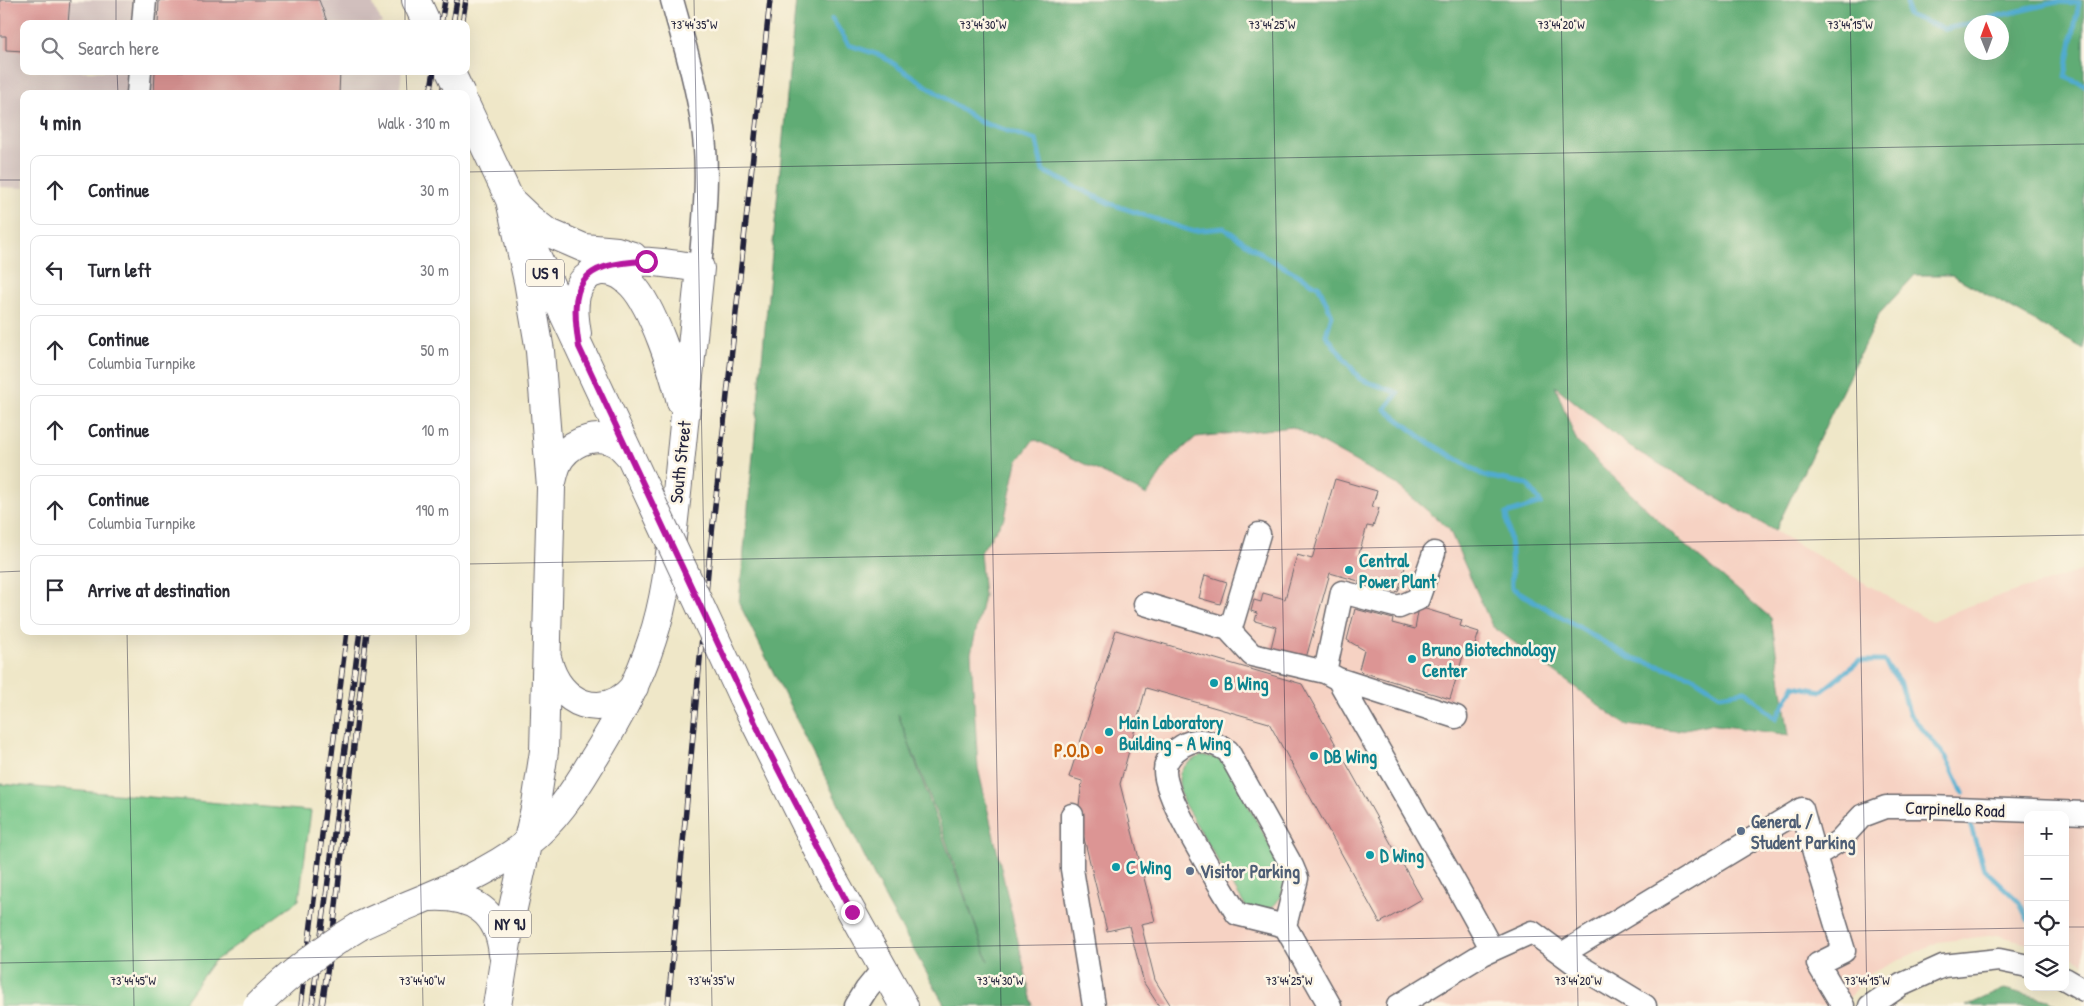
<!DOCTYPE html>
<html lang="en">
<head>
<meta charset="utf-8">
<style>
  body { margin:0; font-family:"Patrick Hand",sans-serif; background:#f2f2f3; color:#2b2b33 }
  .controls { position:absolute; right:15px; bottom:15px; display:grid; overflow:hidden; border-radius:10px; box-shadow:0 5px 20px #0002 }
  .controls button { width:45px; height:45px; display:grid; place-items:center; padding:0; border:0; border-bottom:1px solid #e1e1e2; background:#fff; color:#2b2b33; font:25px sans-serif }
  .compass { position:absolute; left:1964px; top:15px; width:45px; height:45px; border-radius:50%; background:#fff; box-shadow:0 5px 20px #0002; rotate:359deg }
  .stop { position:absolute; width:15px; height:15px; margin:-11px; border:4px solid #b5179e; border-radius:50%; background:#fff }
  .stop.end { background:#b5179e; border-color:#fff; box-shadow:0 1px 5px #0008 }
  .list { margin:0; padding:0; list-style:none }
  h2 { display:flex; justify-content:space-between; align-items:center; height:65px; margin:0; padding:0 20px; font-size:21px }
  h2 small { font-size:16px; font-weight:400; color:#7c7c81 }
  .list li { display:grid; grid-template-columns:32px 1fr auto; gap:15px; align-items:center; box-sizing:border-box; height:70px; margin:0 10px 10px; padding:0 10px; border:1px solid #e1e1e2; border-radius:10px }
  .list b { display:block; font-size:19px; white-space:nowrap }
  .list p { margin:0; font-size:16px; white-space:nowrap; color:#7c7c81 }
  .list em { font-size:16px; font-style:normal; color:#7c7c81 }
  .icon { flex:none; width:28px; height:28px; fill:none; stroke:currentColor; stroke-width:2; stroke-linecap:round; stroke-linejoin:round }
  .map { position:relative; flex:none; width:2084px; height:1006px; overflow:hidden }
  .search { position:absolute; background:#fff; box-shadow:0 5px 20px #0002; left:20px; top:20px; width:450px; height:55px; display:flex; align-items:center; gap:12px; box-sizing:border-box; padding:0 18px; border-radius:10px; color:#7c7c81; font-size:19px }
  .panel { position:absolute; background:#fff; box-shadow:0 5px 20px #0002; left:20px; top:90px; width:450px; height:545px; border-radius:10px }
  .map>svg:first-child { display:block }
  .built { fill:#f6d2c3 }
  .industrial { fill:#d1bfbd }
  .green { fill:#76c789; stroke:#4c7462 }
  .forest { fill:#60ac75; stroke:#416758; fill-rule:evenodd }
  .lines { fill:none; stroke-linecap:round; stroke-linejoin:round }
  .stream { stroke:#51abcf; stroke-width:5 }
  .building { fill:#dc9594 }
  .minor-casing { stroke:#6a676c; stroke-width:25 }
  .major-casing { stroke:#6a676c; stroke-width:30 }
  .minor { stroke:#fff; stroke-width:22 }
  .major { stroke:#fff; stroke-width:28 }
  .rail-casing { stroke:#22223b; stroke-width:5.5 }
  .rail { stroke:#fcf5e5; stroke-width:4; stroke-dasharray:11; stroke-linecap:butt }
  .major-bridge-casing { stroke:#6a676c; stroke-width:30; stroke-linecap:butt }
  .major-bridge { stroke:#fff; stroke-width:28 }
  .route { stroke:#b5179e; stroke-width:6 }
  .ticks { fill:none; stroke:#22223b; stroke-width:1; stroke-opacity:0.45 }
  .culture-dot { fill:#0f9aa8; stroke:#fcf5e5; stroke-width:2 }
  .food-dot { fill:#e8710a; stroke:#fcf5e5; stroke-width:2 }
  .service-dot { fill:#5c6f8a; stroke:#fcf5e5; stroke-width:2 }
  .labels { text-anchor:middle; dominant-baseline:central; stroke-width:5; stroke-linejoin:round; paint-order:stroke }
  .shield { fill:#fcf5e5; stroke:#63616e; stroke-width:1 }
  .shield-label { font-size:16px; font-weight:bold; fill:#22223b }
  .street-label { font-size:18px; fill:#22223b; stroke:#fcf5e5 }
  .culture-label { font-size:18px; font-weight:bold; fill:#0d838f; stroke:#fcf5e5; text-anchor:start }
  .food-label { font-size:18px; font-weight:bold; fill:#c56008; stroke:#fcf5e5; text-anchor:end }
  .service-label { font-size:18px; font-weight:bold; fill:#4e5e75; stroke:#fcf5e5; text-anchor:start }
  .ticks-label { font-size:12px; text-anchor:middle; fill:#22223b; stroke:#fcf5e5; stroke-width:5; stroke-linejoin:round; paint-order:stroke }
</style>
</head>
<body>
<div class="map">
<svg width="2084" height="1006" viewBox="0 0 2084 1006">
  <rect width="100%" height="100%" fill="#fcf5e5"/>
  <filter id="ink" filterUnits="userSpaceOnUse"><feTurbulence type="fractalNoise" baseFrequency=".02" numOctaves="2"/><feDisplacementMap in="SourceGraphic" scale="10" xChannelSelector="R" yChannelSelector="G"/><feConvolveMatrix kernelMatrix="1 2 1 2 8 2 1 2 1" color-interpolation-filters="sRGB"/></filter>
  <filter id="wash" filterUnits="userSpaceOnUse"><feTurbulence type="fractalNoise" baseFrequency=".0096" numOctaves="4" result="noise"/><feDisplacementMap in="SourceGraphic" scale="20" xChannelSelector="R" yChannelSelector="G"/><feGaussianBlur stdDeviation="1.12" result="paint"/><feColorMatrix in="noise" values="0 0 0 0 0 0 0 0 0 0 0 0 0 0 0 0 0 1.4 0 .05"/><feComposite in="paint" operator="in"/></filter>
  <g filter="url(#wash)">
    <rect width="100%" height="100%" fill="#efe7c8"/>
    <!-- built -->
    <path class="built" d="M1257 143 1630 447 1932 622 1968 606 2084 570V963L2065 954V815H2028V943L1996 935 1938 942 1867 975 1842 1006H1004L938 818 880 663 876 463Z"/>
    <!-- industrial -->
    <path class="industrial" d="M0 0H371L382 24H24V71H402L399 94H24V188L0 187Z"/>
    <!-- green -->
    <path class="green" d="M1201 756 1215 757 1226 764 1287 877C1279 904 1275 915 1245 906L1183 802C1176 777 1176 767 1201 756Z
      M0 784 311 811 299 900 213 962 181 1006H0Z"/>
    <!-- forest -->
    <path class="forest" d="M796 0H2084V349L1952 275H1915L1879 314 1775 531 1630 447 1555 386 1577 442 1682 543 1771 618 1789 735 1709 724 1676 731 1626 725 1492 626 1449 529 1396 484 1293 427 1196 437 1169 461 1147 495 1034 439 1017 462 1005 517 980 553 984 596 971 653 978 768 1033 1006H945L887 902 739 603ZM1972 22H2002V52H1972ZM898 714 938 818 988 961Z
      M2004 989 2048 1000 2059 1006H1966Z"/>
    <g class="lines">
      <!-- stream -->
      <path class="stream" d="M1907 0 1908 15 1945 29 1972 23
        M832 19 849 45 882 56 980 122 1036 140 1043 171 1111 204 1191 231 1224 228 1265 256 1319 287 1332 315 1326 335 1360 379 1398 393 1385 409 1426 441 1485 476 1527 484 1541 503 1506 514 1511 548 1512 588 1629 657 1691 676 1720 695 1745 691 1776 719 1794 686 1822 691 1859 661H1884L1901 684 1909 713 1946 757 1963 793
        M1972 22 2057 2 2079 3 2065 77 2084 85
        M1970 824 1984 869 2019 902 2028 920"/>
    </g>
    <g id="blocks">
      <!-- building -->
      <path class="building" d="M0 0H70L68 24H24V51L6 50V36H0Z
        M159 0H319L328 24H158Z
        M155 71H340L339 94H154Z
        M1335 479 1377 491 1372 507 1379 508 1373 527 1367 526 1359 554 1405 567 1398 592 1330 573 1306 658 1271 648 1276 627 1255 621 1257 613 1251 611 1254 600 1261 602 1263 593 1285 599 1297 555 1312 559Z
        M1205 575 1227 582 1220 604 1199 598Z
        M1419 607 1462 620 1460 626 1479 632 1474 648 1466 646 1450 699 1362 672 1359 669 1364 650 1347 640 1355 609 1393 619 1392 623 1415 629Z
        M1116 630 1302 684 1422 899 1380 923 1269 723 1146 688 1120 784 1155 921 1141 924 1155 980 1171 1006H1159L1144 983 1129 926 1107 931 1078 814 1082 781 1069 777Z"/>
    </g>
  </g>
  <g filter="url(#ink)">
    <use href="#blocks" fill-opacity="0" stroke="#6a676c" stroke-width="1"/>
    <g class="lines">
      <defs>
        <path id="minor" d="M672 0C683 40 696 81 702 122 710 170 704 220 700 268
          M143 24 145 0
          M138 94 140 71
          M1145 604 1228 629 1252 655 1325 672 1338 679 1456 717
          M1230 631 1259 534
          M1325 672 1342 592 1399 607 1418 599 1434 553
          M1338 679C1389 769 1443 858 1492 950
          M1072 815V869L1094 1006
          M1285 926 1237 914C1220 885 1164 799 1165 770 1165 760 1174 751 1182 746 1198 736 1213 742 1228 751L1292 866 1297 878 1285 926 1330 1006
          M1562 954 1802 809 1815 856
          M2065 979 2084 990
          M856 1006 866 990 883 969
          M1398 1006 1483 954 1532 932 1574 963 1645 1006
          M1843 1006 1818 964 1844 951 1815 856 1839 841 1862 816 1886 807H1930L2084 813
          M1870 1006 1901 985 1943 966 1999 960 2028 966"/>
        <path id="major" d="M416 0 427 24
          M466 106 510 200 528 281 540 351 551 488 544 751 536 804 511 917 497 1006
          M510 200 529 218 547 232 584 248 617 251 633 256
          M532 246 642 481
          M577 334C575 321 573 308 576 295 584 266 613 264 632 285 653 307 674 372 681 402
          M552 482C554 473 556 463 562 456 575 440 599 432 618 444 622 447 626 452 629 455
          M548 661C558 704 603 723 634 687
          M742 696 829 871 904 1006
          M431 897C472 895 499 911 503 954
          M360 926C415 900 477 882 526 844 554 822 573 793 591 763 616 724 638 684 652 640 668 593 671 542 677 493 685 418 692 343 700 268 663 263 626 254 591 273"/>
      </defs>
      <!-- minor casing -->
      <use href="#minor" class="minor-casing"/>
      <!-- major casing -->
      <use href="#major" class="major-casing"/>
      <!-- minor -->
      <use href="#minor" class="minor"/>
      <!-- major -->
      <use href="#major" class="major"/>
      <defs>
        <path id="rail" d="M441 24 445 0
          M453 24 457 0
          M462 24 466 0
          M430 94 434 71
          M442 94 446 71
          M451 94 455 71
          M301 1006 347 631
          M312 1006 360 631
          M322 1006 333 932 367 631
          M668 1006 709 561 770 0"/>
      </defs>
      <!-- rail casing -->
      <use href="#rail" class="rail-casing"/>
      <!-- rail -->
      <use href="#rail" class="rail"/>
      <defs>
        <path id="major-bridge" d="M450 71 461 94
          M642 481 742 696
          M257 1006C288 975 322 949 360 926"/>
      </defs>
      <!-- major-bridge casing -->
      <use href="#major-bridge" class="major-bridge-casing"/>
      <!-- major-bridge -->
      <use href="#major-bridge" class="major-bridge"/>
    </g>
  </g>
  <g class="lines" filter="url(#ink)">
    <!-- route -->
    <path class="route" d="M646 261C578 264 569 283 579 347L765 744 852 912"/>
  </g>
  <!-- ticks -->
  <path class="ticks" d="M116 0V24M405 0V24M694 0 712 1006M983 0 1001 1006M1272 0 1290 1006M1561 0 1578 1006M1850 0 1867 1006M117 71 118 94M406 71 407 94M466 172 2084 144M0 180H24M466 564 2084 535M0 572 24 571M127 631 134 1006M416 631 423 1006M2065 927H2084M0 963 2028 928"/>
  <!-- markers -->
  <g class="culture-dot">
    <circle cx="1349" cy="570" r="5"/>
    <circle cx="1412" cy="659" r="5"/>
    <circle cx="1214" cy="683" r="5"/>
    <circle cx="1109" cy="732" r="5"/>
    <circle cx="1314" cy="756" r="5"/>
    <circle cx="1370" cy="855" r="5"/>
    <circle cx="1116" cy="867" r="5"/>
  </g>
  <circle class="food-dot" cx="1099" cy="750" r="5"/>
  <g class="service-dot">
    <circle cx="1741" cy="831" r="5"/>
    <circle cx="1190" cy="871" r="5"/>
  </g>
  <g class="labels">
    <!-- shield labels -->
    <g class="shield">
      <rect x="526" y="259.5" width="38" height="27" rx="4"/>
      <rect x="489" y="910.5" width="42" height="27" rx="4"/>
    </g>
    <g class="shield-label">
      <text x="545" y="273">US 9</text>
      <text x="510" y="924">NY 9J</text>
    </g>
    <!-- street labels -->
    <g class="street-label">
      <text transform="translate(680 462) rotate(-84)">South Street</text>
      <text transform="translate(1955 809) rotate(2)">Carpinello Road</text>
    </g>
    <!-- culture labels -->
    <g class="culture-label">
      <text x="1359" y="560">Central<tspan x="1359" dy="21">Power Plant</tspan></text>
      <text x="1422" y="649">Bruno Biotechnology<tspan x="1422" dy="21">Center</tspan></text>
      <text x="1224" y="683">B Wing</text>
      <text x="1119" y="722">Main Laboratory<tspan x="1119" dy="21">Building - A Wing</tspan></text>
      <text x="1324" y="756">DB Wing</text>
      <text x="1380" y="855">D Wing</text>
      <text x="1126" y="867">C Wing</text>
    </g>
    <!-- food labels -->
    <g class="food-label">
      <text x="1089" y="750">P.O.D</text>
    </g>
    <!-- service labels -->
    <g class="service-label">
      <text x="1751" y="821">General /<tspan x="1751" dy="21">Student Parking</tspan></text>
      <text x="1200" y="871">Visitor Parking</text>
    </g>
  </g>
  <g class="ticks-label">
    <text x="694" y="29">73°44'35"W</text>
    <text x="983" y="29">73°44'30"W</text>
    <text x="1272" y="29">73°44'25"W</text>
    <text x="1561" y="29">73°44'20"W</text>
    <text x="1850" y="29">73°44'15"W</text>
    <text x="133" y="985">73°44'45"W</text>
    <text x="422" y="985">73°44'40"W</text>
    <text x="711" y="985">73°44'35"W</text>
    <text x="1000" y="985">73°44'30"W</text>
    <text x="1289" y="985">73°44'25"W</text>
    <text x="1578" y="985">73°44'20"W</text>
    <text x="1867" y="985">73°44'15"W</text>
  </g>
</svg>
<div class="controls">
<button>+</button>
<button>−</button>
<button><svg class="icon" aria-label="locate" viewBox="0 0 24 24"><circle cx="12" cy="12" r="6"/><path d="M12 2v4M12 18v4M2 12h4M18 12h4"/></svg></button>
<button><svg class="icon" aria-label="layers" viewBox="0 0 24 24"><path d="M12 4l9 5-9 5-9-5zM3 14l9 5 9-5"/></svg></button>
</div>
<svg class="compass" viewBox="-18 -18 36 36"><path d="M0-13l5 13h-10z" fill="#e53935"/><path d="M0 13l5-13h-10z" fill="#7c7c81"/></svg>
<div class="stop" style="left:646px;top:261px"></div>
<div class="stop end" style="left:852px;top:912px"></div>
<div class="search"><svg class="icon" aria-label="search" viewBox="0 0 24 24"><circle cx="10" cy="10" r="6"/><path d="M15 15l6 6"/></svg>Search here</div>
<section class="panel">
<h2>4 min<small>Walk · 310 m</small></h2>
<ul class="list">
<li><svg class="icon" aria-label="ahead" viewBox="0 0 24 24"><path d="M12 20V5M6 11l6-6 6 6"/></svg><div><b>Continue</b></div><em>30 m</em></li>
<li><svg class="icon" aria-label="left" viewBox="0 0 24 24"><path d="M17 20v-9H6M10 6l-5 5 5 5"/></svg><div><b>Turn left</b></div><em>30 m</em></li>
<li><svg class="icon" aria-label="ahead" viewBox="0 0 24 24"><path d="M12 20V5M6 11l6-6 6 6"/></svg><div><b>Continue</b><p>Columbia Turnpike</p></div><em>50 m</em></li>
<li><svg class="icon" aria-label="ahead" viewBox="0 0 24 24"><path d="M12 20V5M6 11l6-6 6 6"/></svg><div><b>Continue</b></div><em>10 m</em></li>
<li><svg class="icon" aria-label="ahead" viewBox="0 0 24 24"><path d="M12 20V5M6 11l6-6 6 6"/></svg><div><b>Continue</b><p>Columbia Turnpike</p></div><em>190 m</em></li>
<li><svg class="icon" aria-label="arrive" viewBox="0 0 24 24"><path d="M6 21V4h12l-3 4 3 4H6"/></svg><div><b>Arrive at destination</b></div></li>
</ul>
</section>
</div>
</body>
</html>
